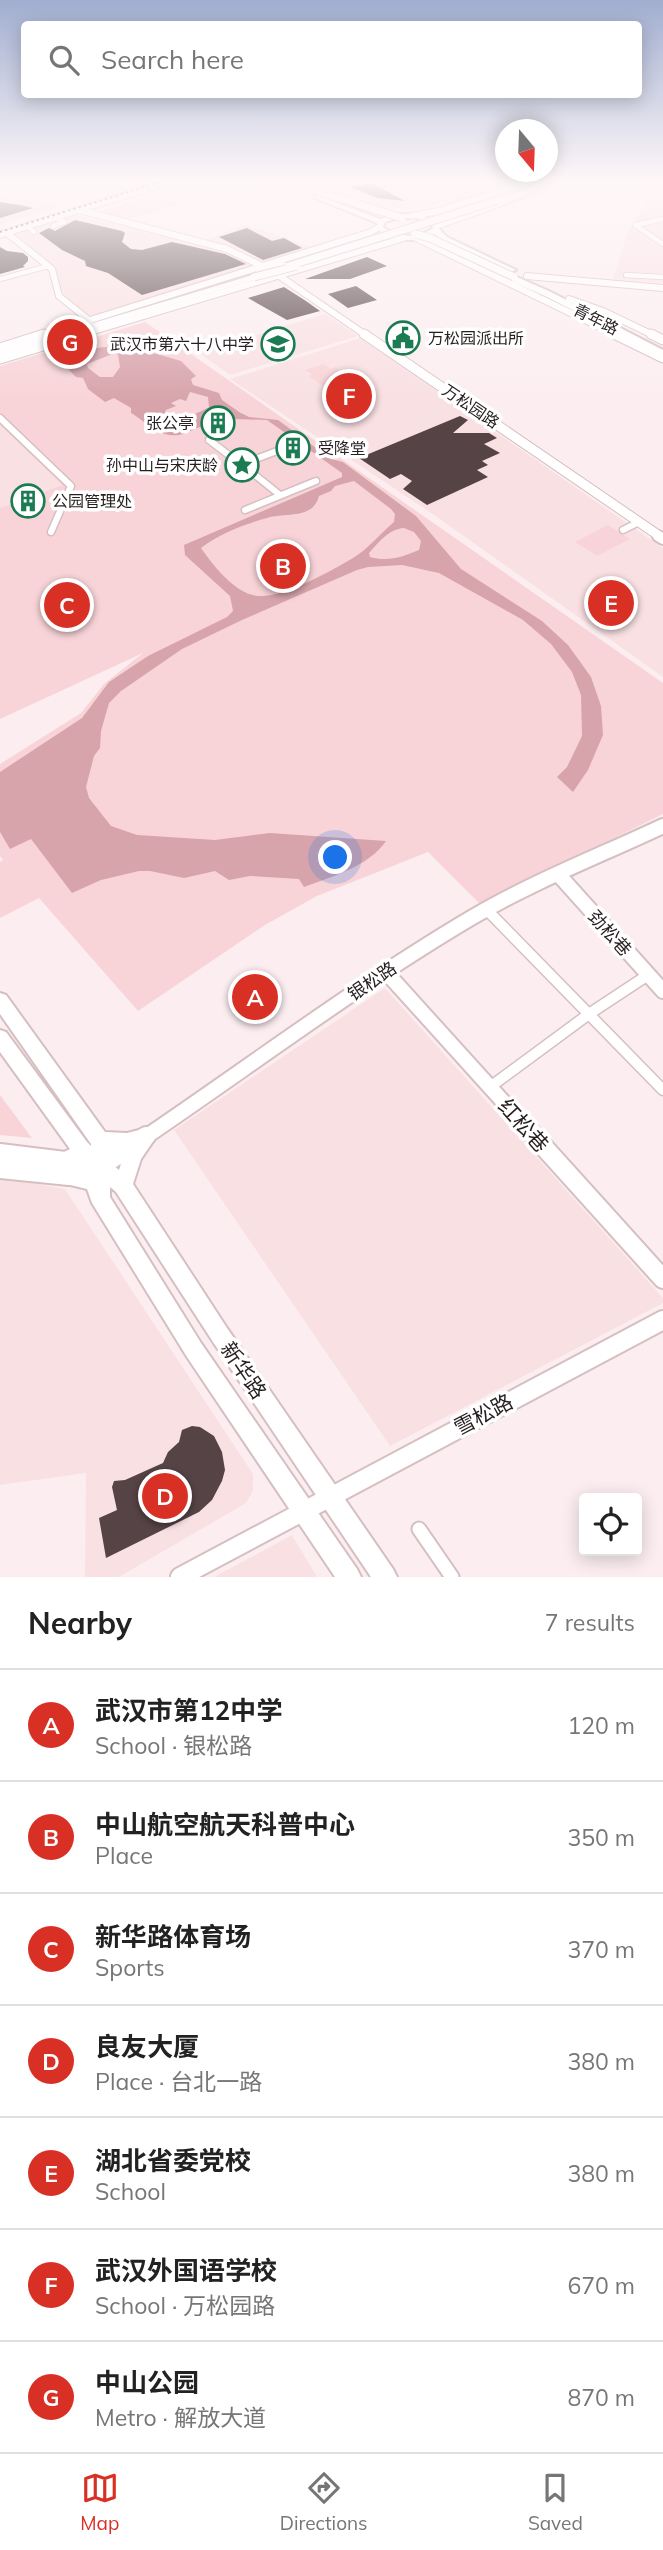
<!DOCTYPE html>
<html lang="en">
<head>
<meta charset="utf-8">
<style>
  body { margin:0; font-family:Mulish,"Noto Sans SC",sans-serif; background:#f6f6f6; color:#222 }
  .controls { position:absolute; right:21px; bottom:21px; display:grid; overflow:hidden; border-radius:7px; box-shadow:0 4px 18px #0003 }
  .controls button { width:63px; height:63px; display:grid; place-items:center; padding:0; border:0; border-bottom:2px solid #e0e0e0; background:#fff; color:#222; font:35px sans-serif }
  .compass { position:absolute; left:495px; top:119px; width:63px; height:63px; border-radius:50%; background:#fff; box-shadow:0 4px 18px #0003; rotate:161deg }
  .you { position:absolute; left:336px; top:858px; width:24px; height:24px; margin:-18px; border:5px solid #fff; border-radius:50%; background:#1a73e8; box-shadow:0 0 0 10px #1a73e833 }
  .badge { display:grid; place-items:center; width:46px; height:46px; border-radius:50%; background:#d93025; color:#fff; font-size:23px; font-weight:700 }
  .pin { position:absolute; translate:-50% -50%; border:4px solid #fff; box-shadow:0 2px 7px #0006 }
  .list { margin:0; padding:0; list-style:none }
  h2 { display:flex; justify-content:space-between; align-items:center; height:91px; margin:0; padding:0 28px; font-size:30px }
  h2 small { font-size:23px; font-weight:400; color:#767676 }
  .list li { display:grid; grid-template-columns:46px 1fr auto; gap:21px; align-items:center; box-sizing:border-box; height:112px; padding:0 28px; border-top:2px solid #e0e0e0 }
  .list b { display:block; font-size:26px; white-space:nowrap }
  .list p { margin:0; font-size:23px; white-space:nowrap; color:#767676 }
  .list em { font-size:23px; font-style:normal; color:#767676 }
  .icon { flex:none; width:38px; height:38px; fill:none; stroke:currentColor; stroke-width:2; stroke-linecap:round; stroke-linejoin:round }
  .map { position:relative; flex:none; width:663px; height:1577px; overflow:hidden }
  .search { position:absolute; background:#fff; box-shadow:0 4px 18px #0003; left:21px; right:21px; top:21px; height:77px; display:flex; align-items:center; gap:18px; box-sizing:border-box; padding:0 24px; border-radius:7px; color:#767676; font-size:26px }
  .sheet { height:875px; background:#fff }
  nav { display:flex; justify-content:space-around; align-items:center; box-sizing:border-box; height:98px; border-top:2px solid #e0e0e0; background:#fff; font-size:19px; color:#767676 }
  nav a { display:grid; justify-items:center; gap:4px }
  nav .on { color:#d93025 }
  .map>svg:first-child { display:block }
  .built { fill:#f9e0e3 }
  .green { fill:#f8d4d8 }
  .water { fill:#d7a4ab; fill-rule:evenodd }
  .building { fill:#564346 }
  .lines { fill:none; stroke-linecap:round; stroke-linejoin:round }
  .street-far3-casing { stroke:#d5bfc1; stroke-width:6 }
  .street-far2-casing { stroke:#d5bfc1; stroke-width:9 }
  .street-far1-casing { stroke:#d5bfc1; stroke-width:13 }
  .street-casing { stroke:#d5bfc1; stroke-width:17 }
  .secondary-far4-casing { stroke:#d5bfc1; stroke-width:8 }
  .secondary-far3-casing { stroke:#d5bfc1; stroke-width:11 }
  .secondary-far2-casing { stroke:#d5bfc1; stroke-width:14 }
  .secondary-far1-casing { stroke:#d5bfc1; stroke-width:18 }
  .secondary-casing { stroke:#d5bfc1; stroke-width:22 }
  .primary-casing { stroke:#d5bfc1; stroke-width:4 }
  .street-far3 { stroke:#fff; stroke-width:4.5 }
  .street-far2 { stroke:#fff; stroke-width:6 }
  .street-far1 { stroke:#fff; stroke-width:10 }
  .street { stroke:#fff; stroke-width:13 }
  .secondary-far4 { stroke:#fff; stroke-width:6 }
  .secondary-far3 { stroke:#fff; stroke-width:9 }
  .secondary-far2 { stroke:#fff; stroke-width:10 }
  .secondary-far1 { stroke:#fff; stroke-width:14 }
  .secondary { stroke:#fff; stroke-width:18 }
  .primary { fill:#fff; fill-rule:evenodd }
  .rail { stroke:#584e50; stroke-width:2; stroke-dasharray:2 3.5; stroke-linecap:butt }
  .primary-bridge-casing { stroke:#d5bfc1; stroke-width:9; stroke-linecap:butt }
  .primary-bridge { stroke:#fff; stroke-width:7 }
  .labels { text-anchor:middle; dominant-baseline:central; stroke-width:7; stroke-linejoin:round; paint-order:stroke }
  .far-street-label { font-size:16px; fill:#261e1f; stroke:#fff }
  .far-poi-label { font-size:16px; fill:#261e1f; stroke:#fff; text-anchor:start }
  .street-label { font-size:18px; fill:#261e1f; stroke:#fff }
  .near-street-label { font-size:21px; fill:#261e1f; stroke:#fff }
</style>
</head>
<body>
<div class="map">
<svg width="663" height="1577" viewBox="0 0 663 1577">
  <rect width="100%" height="100%" fill="#fceef0"/>
  <!-- built -->
  <path class="built" d="M314 180H524L449 203 417 209 383 207Z
    M609 180H663V283L613 279 628 231 657 187Z
    M0 196 42 200 57 207 0 225Z
    M148 196 183 203 125 220 98 212Z
    M74 215 217 247 254 265 90 316 68 299 59 285 54 269 17 234Z
    M244 225 284 237 312 248 264 263 238 249 206 240Z
    M325 314 358 336 230 375 198 352Z
    M360 338 663 548V677L434 515 230 379Z
    M0 425 62 485 0 508Z
    M385 988 663 1298V1303L390 1446 174 1130Z
    M0 1177 65 1189 253 1474V1491L246 1503 119 1577H85L86 1473 0 1485Z
    M292 1535 317 1577H214Z"/>
  <!-- green -->
  <path class="green" d="M145 322 663 683V814L480 904 428 852 317 896 265 925 138 1011 39 898 0 918V862L3 860 0 856V764L81 713 104 684 143 653 0 719V508L62 485 0 425V366Z
    M324 364 331 369 335 367 370 391 367 393 375 398 355 405 347 399 343 400 309 376 312 374 305 370Z
    M608 525 630 539 597 556 575 542Z
    M0 1095 32 1138 0 1135Z"/>
  <!-- water -->
  <path class="water" d="M140 343 147 346 150 352 181 361 196 376 191 379 193 385 219 393 222 400 239 412 249 417 278 420 331 459 343 462 416 516 461 569 542 621 568 645 591 677 601 706 603 735 588 770 573 792 557 777 567 767 582 736 581 695 572 672 551 644 523 620 439 573 402 565 368 567 357 570 242 620 182 649 121 691 109 703 101 731 100 748 94 756 86 787 89 798 111 826 137 835 215 840 270 833 386 841C368 867 333 876 304 887L299 879 250 876 229 880 215 871 184 878 150 871H139L101 880 72 893 31 839 10 849 0 832V772L82 718 109 682 148 656 227 617 233 611 230 596 185 555 184 545 342 477V473L267 420 233 419 216 415 202 419 201 427C195 428 192 431 186 433 163 442 148 423 131 413V408L114 398 105 402 88 389 83 378 76 377 62 363C74 357 92 347 106 347 122 347 125 347 140 343ZM115 353 118 355 120 367 113 377H100L88 368 87 364ZM190 392 208 397 209 407C196 415 179 420 164 415L166 410 176 406 171 403 180 399 186 401ZM354 481 391 509 395 514 394 522C381 533 368 549 353 558 331 571 283 598 258 596 235 594 213 565 201 548 219 534 245 524 267 518 285 512 313 520 319 496L331 491 335 486ZM404 528 414 532 421 541 419 550C402 557 389 562 370 557L369 553C379 542 389 529 404 528Z"/>
  <!-- building -->
  <path class="building" d="M371 183 405 201 378 198 350 187Z
    M0 202 20 205 33 208 0 218Z
    M75 220 122 231 125 233 122 242 131 249 142 250 172 242 225 254 246 264 142 295 108 273 86 266 85 261 62 250 39 233 49 228 55 231Z
    M247 228 272 241 284 238 302 248 263 260 219 237Z
    M0 247 7 251 23 253 28 257V261L23 266 25 267 0 274Z
    M367 257 387 266 350 279H305Z
    M356 286 377 300 348 308 328 294Z
    M284 287 306 301 320 311 287 320 248 298Z
    M460 416 468 420 453 433H489L497 438 484 444 500 453 482 461 488 465 477 470 488 477 427 505 403 489 412 481 401 474 390 479 359 458Z
    M276 553 300 555 298 558 306 565 302 574 291 578 290 581 265 578 267 574 260 568 265 560 273 559Z
    M192 1426 200 1427 214 1436 222 1452 225 1470 222 1481 212 1500 199 1512 106 1558 99 1518 117 1510 112 1487 114 1481 125 1480 163 1463 168 1452 179 1442 182 1430Z"/>
  <g class="lines">
    <defs>
      <path id="street-far3" d="M461 180 469 181
        M431 185 454 180
        M663 219 635 225 663 244
        M53 226 64 222 55 217
        M30 229 34 232
        M626 275 663 277
        M0 279 48 266"/>
      <path id="street-far2" d="M0 418 71 486 51 532
        M209 440 234 459
        M238 458 253 460 255 467 241 473 229 470 228 463Z
        M253 460 277 451
        M250 471 280 495
        M245 510 316 481
        M623 530 639 522"/>
      <path id="street-far1" d="M487 910 663 1090
        M490 1087 589 1014 648 975"/>
      <path id="street" d="M419 1529 452 1577"/>
      <path id="secondary-far4" d="M79 210 227 249 262 266
        M412 216 439 211 535 180
        M437 226 565 180
        M7 233 52 269 59 296 90 321
        M0 235 174 180
        M416 238 618 336
        M278 275 367 336
        M527 276 663 288
        M569 299 603 311 655 336
        M39 336 371 232 379 227
        M77 336 404 238"/>
      <path id="secondary-far3" d="M364 334 661 537
        M614 334 663 358
        M651 334 663 340
        M0 348 44 334
        M0 359 83 334"/>
      <path id="secondary-far2" d="M658 536 663 539"/>
      <path id="secondary-far1" d="M558 874 663 991
        M385 971 536 1138
        M144 1138C253 1064 358 985 471 918 532 882 599 856 663 826"/>
      <path id="secondary" d="M534 1136 663 1279
        M0 1153 73 1162
        M0 1169 69 1176 100 1167 146 1136
        M180 1577 663 1320"/>
      <path id="primary" d="M286 180H295L334 194 329 195Z
        M540 180H549L506 196 501 195Z
        M317 195 380 219 397 214H417L437 222 440 230 447 237 516 270 509 272 441 241 435 234C416 243 394 242 377 229V223L315 198ZM398 218H416L432 224 433 228C418 239 398 238 383 227L385 222Z
        M482 195 502 203 503 204 500 206 480 198Z
        M282 262 289 264 270 272V275L0 357V351L256 274V271Z
        M495 270H501L551 292 663 350V356L545 296 495 274Z
        M0 993 6 995 105 1132 127 1133 147 1128 153 1131 156 1137 141 1159 133 1184 227 1328 393 1569 397 1577H371L213 1342 116 1192 110 1187V1197L201 1343 357 1569 361 1577H335L187 1357 92 1203 87 1189 62 1183 60 1176 64 1169 58 1161 60 1154 70 1149 0 1052V1030L6 1032 87 1142 91 1146V1144L0 1014ZM109 1150 125 1151 119 1170 109 1162ZM82 1163 91 1171 74 1168Z"/>
    </defs>
    <!-- street-far3 casing -->
    <use href="#street-far3" class="street-far3-casing"/>
    <!-- street-far2 casing -->
    <use href="#street-far2" class="street-far2-casing"/>
    <!-- street-far1 casing -->
    <use href="#street-far1" class="street-far1-casing"/>
    <!-- street casing -->
    <use href="#street" class="street-casing"/>
    <!-- secondary-far4 casing -->
    <use href="#secondary-far4" class="secondary-far4-casing"/>
    <!-- secondary-far3 casing -->
    <use href="#secondary-far3" class="secondary-far3-casing"/>
    <!-- secondary-far2 casing -->
    <use href="#secondary-far2" class="secondary-far2-casing"/>
    <!-- secondary-far1 casing -->
    <use href="#secondary-far1" class="secondary-far1-casing"/>
    <!-- secondary casing -->
    <use href="#secondary" class="secondary-casing"/>
    <!-- primary casing -->
    <use href="#primary" class="primary-casing"/>
    <!-- street-far3 -->
    <use href="#street-far3" class="street-far3"/>
    <!-- street-far2 -->
    <use href="#street-far2" class="street-far2"/>
    <!-- street-far1 -->
    <use href="#street-far1" class="street-far1"/>
    <!-- street -->
    <use href="#street" class="street"/>
    <!-- secondary-far4 -->
    <use href="#secondary-far4" class="secondary-far4"/>
    <!-- secondary-far3 -->
    <use href="#secondary-far3" class="secondary-far3"/>
    <!-- secondary-far2 -->
    <use href="#secondary-far2" class="secondary-far2"/>
    <!-- secondary-far1 -->
    <use href="#secondary-far1" class="secondary-far1"/>
    <!-- secondary -->
    <use href="#secondary" class="secondary"/>
    <!-- primary -->
    <use href="#primary" class="primary"/>
    <!-- rail -->
    <path class="rail" d="M0 232 167 180"/>
    <defs>
      <path id="primary-bridge" d="M317 191 402 218
        M502 201 554 180
        M415 234 430 238 514 277
        M289 266 508 197
        M254 277 297 266"/>
    </defs>
    <!-- primary-bridge casing -->
    <use href="#primary-bridge" class="primary-bridge-casing"/>
    <!-- primary-bridge -->
    <use href="#primary-bridge" class="primary-bridge"/>
  </g>
  <!-- sky -->
  <linearGradient id="sky" x2="0" y2="1"><stop stop-color="#a1aed0"/><stop offset="0.45" stop-color="#fef7f8"/><stop offset="1" stop-color="#fef7f8" stop-opacity="0"/></linearGradient>
  <rect width="663" height="401" fill="url(#sky)"/>
  <!-- icons -->
  <defs>
    <symbol id="civic-ring" viewBox="-11 -11 22 22"><circle r="9.5" fill="#fff" stroke="#1b7b52" stroke-width="1.5"/><path d="M-.6-6.5H3V-4.5H.6V-3L4-1V1h2V6H-6V1h2V-1L-.6-3ZM-1.2 2.5V6h2.4V2.5Z" fill="#1b7b52"/></symbol>
    <symbol id="school-ring" viewBox="-11 -11 22 22"><circle r="9.5" fill="#fff" stroke="#1b7b52" stroke-width="1.5"/><path d="M0-5L7-2L0 1L-7-2ZM-4 1L0 2.5L4 1V4Q0 6-4 4Z" fill="#1b7b52"/></symbol>
    <symbol id="building-ring" viewBox="-11 -11 22 22"><circle r="9.5" fill="#fff" stroke="#1b7b52" stroke-width="1.5"/><path d="M-4-6H4V6H1V3H-1V6H-4ZM-2.5-4.3h1.7v1.8h-1.7ZM.8-4.3h1.7v1.8H.8ZM-2.5-1h1.7V.8h-1.7ZM.8-1h1.7V.8H.8Z" fill="#1b7b52"/></symbol>
    <symbol id="sight-ring" viewBox="-11 -11 22 22"><circle r="9.5" fill="#fff" stroke="#1b7b52" stroke-width="1.5"/><path d="M0-6L1.8-2.2L6-1.7L2.9 1.2L3.7 5.4L0 3.3L-3.7 5.4L-2.9 1.2L-6-1.7L-1.8-2.2Z" fill="#1b7b52"/></symbol>
  </defs>
  <g fill-rule="evenodd">
    <use href="#civic-ring" x="384" y="319" width="38" height="38"/>
    <use href="#school-ring" x="259" y="325" width="38" height="38"/>
    <use href="#building-ring" x="199" y="404" width="38" height="38"/>
    <use href="#building-ring" x="274" y="429" width="38" height="38"/>
    <use href="#sight-ring" x="223" y="446" width="38" height="38"/>
    <use href="#building-ring" x="9" y="482" width="38" height="38"/>
  </g>
  <g class="labels">
    <!-- far-street labels -->
    <g class="far-street-label">
      <text transform="translate(596 319) rotate(27)">青年路</text>
      <text transform="translate(471 406) rotate(34)">万松园路</text>
    </g>
    <!-- far-poi labels -->
    <g class="far-poi-label">
      <text x="428" y="338">万松园派出所</text>
      <text x="254" y="344" text-anchor="end">武汉市第六十八中学</text>
      <text x="194" y="423" text-anchor="end">张公亭</text>
      <text x="318" y="448">受降堂</text>
      <text x="218" y="465" text-anchor="end">孙中山与宋庆龄</text>
      <text x="52" y="501">公园管理处</text>
    </g>
    <!-- street labels -->
    <g class="street-label">
      <text transform="translate(610 933) rotate(48)">劲松巷</text>
      <text transform="translate(372 981) rotate(-34)">银松路</text>
    </g>
    <!-- near-street labels -->
    <g class="near-street-label">
      <text transform="translate(524 1125) rotate(48)">红松巷</text>
      <text transform="translate(244 1370) rotate(56)">新华路</text>
      <text transform="translate(483 1414) rotate(-28)">雪松路</text>
    </g>
  </g>
</svg>
<div class="controls">
<button><svg class="icon" aria-label="locate" viewBox="0 0 24 24"><circle cx="12" cy="12" r="6"/><path d="M12 2v4M12 18v4M2 12h4M18 12h4"/></svg></button>
</div>
<svg class="compass" viewBox="-18 -18 36 36"><path d="M0-13l5 13h-10z" fill="#e53935"/><path d="M0 13l5-13h-10z" fill="#767676"/></svg>
<div class="you"></div>
<div class="pin badge" style="left:255px;top:997px">A</div>
<div class="pin badge" style="left:283px;top:566px">B</div>
<div class="pin badge" style="left:67px;top:605px">C</div>
<div class="pin badge" style="left:165px;top:1496px">D</div>
<div class="pin badge" style="left:611px;top:603px">E</div>
<div class="pin badge" style="left:349px;top:396px">F</div>
<div class="pin badge" style="left:70px;top:342px">G</div>
<div class="search"><svg class="icon" aria-label="search" viewBox="0 0 24 24"><circle cx="10" cy="10" r="6"/><path d="M15 15l6 6"/></svg>Search here</div>
</div>
<section class="sheet">
<h2>Nearby<small>7 results</small></h2>
<ul class="list">
<li><span class="badge">A</span><div><b>武汉市第12中学</b><p>School · 银松路</p></div><em>120 m</em></li>
<li><span class="badge">B</span><div><b>中山航空航天科普中心</b><p>Place</p></div><em>350 m</em></li>
<li><span class="badge">C</span><div><b>新华路体育场</b><p>Sports</p></div><em>370 m</em></li>
<li><span class="badge">D</span><div><b>良友大厦</b><p>Place · 台北一路</p></div><em>380 m</em></li>
<li><span class="badge">E</span><div><b>湖北省委党校</b><p>School</p></div><em>380 m</em></li>
<li><span class="badge">F</span><div><b>武汉外国语学校</b><p>School · 万松园路</p></div><em>670 m</em></li>
<li><span class="badge">G</span><div><b>中山公园</b><p>Metro · 解放大道</p></div><em>870 m</em></li>
</ul>
</section>
<nav>
<a class="on"><svg class="icon" aria-label="map" viewBox="0 0 24 24"><path d="M3 6l6-2 6 2 6-2v14l-6 2-6-2-6 2zM9 4v14M15 6v14"/></svg>Map</a>
<a><svg class="icon" aria-label="directions" viewBox="0 0 24 24"><path d="M12 3l9 9-9 9-9-9zM9 14v-3h6M13 9l2 2-2 2"/></svg>Directions</a>
<a><svg class="icon" aria-label="saved" viewBox="0 0 24 24"><path d="M7 4h10v16l-5-4-5 4z"/></svg>Saved</a>
</nav>
</body>
</html>
